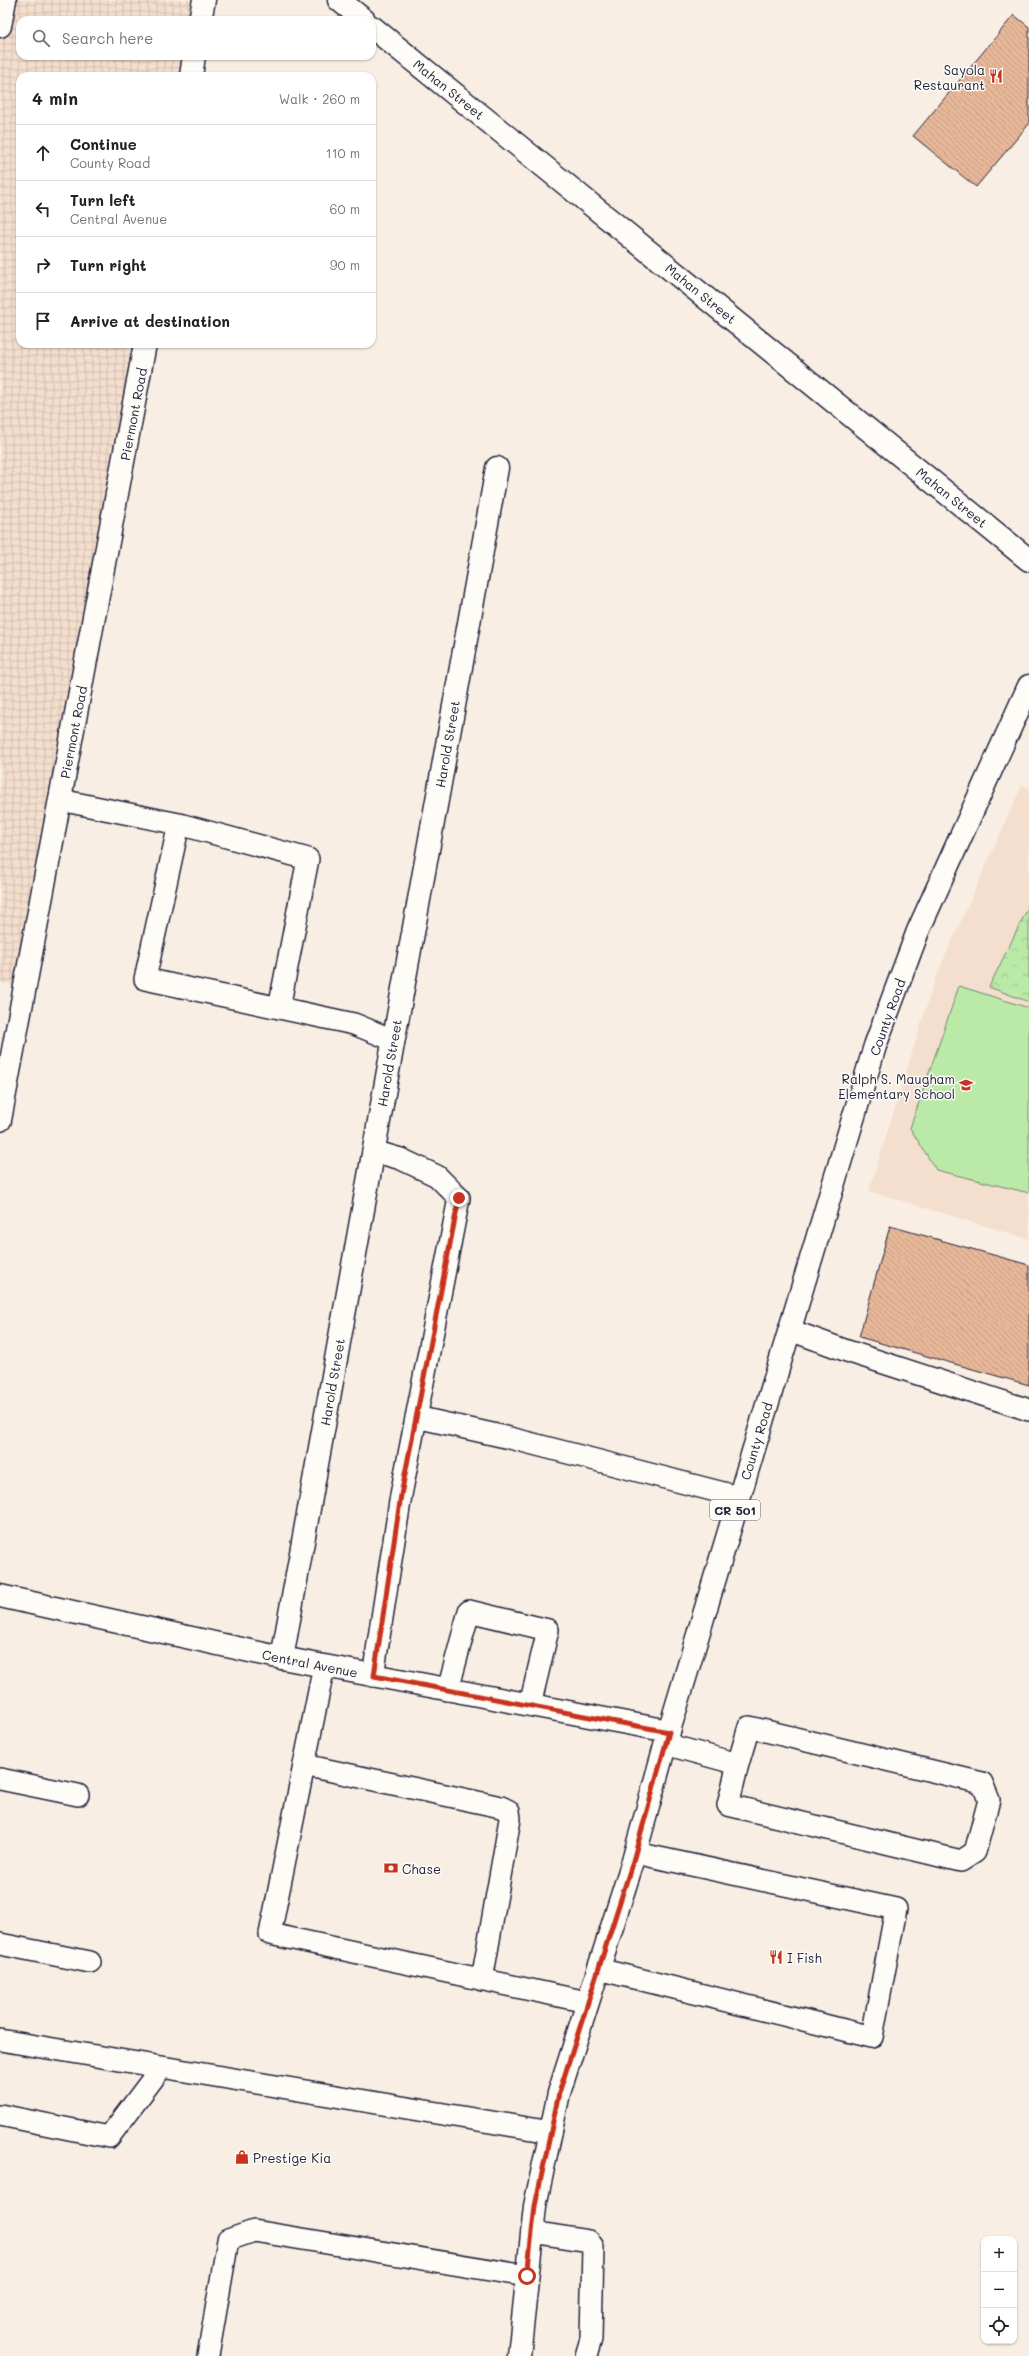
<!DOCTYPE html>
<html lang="en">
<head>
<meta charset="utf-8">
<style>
  body { margin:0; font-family:Mali,sans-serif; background:#f2f2f2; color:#202124 }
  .controls { position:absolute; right:12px; bottom:12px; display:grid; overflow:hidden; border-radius:8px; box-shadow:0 1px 3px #0004 }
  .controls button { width:36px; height:36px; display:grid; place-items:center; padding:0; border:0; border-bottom:1px solid #e0e0e0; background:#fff; color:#202124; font:20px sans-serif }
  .stop { position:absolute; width:12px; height:12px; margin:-9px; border:3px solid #c8321e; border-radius:50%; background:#fff }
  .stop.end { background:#c8321e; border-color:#fff; box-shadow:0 1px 4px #0008 }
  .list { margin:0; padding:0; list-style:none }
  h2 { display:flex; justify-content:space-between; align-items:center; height:52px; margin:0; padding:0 16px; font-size:17px }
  h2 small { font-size:13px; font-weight:400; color:#757577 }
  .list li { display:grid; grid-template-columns:26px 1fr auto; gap:12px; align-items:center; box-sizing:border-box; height:56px; padding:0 16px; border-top:1px solid #e0e0e0 }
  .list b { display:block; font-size:15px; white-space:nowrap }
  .list p { margin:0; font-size:13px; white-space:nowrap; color:#757577 }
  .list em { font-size:13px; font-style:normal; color:#757577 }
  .icon { flex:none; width:22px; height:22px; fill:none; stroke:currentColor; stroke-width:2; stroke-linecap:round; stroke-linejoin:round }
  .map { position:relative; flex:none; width:1029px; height:2356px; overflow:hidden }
  .search { position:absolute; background:#fff; box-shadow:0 1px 3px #0004; left:16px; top:16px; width:360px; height:44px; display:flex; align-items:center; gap:10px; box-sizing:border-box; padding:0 14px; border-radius:12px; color:#757577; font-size:15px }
  .panel { position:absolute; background:#fff; box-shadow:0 1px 3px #0004; left:16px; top:72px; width:360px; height:276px; border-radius:12px }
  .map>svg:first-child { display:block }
  .built { fill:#f4decd }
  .industrial { fill:url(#industrial-grid) }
  .park { fill:url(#park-crowns); stroke:#6e8672 }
  .garden { fill:#bbeaa8; stroke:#6e8672 }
  .building { fill:url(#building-back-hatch); stroke:#22223b }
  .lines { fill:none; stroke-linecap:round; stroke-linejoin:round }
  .service-casing { stroke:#22223b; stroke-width:24 }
  .minor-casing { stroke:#22223b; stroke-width:25 }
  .tertiary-casing { stroke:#22223b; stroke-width:25 }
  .primary-casing { stroke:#22223b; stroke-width:25 }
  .service { stroke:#fdfcf7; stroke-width:21 }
  .minor { stroke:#fdfcf7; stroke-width:22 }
  .tertiary { stroke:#fdfcf7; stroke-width:22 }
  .primary { stroke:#fdfcf7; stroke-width:22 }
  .route { stroke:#c8321e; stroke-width:5 }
  .labels { text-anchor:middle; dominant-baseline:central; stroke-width:3; stroke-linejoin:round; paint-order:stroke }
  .shield { fill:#fdfcf7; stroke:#646373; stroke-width:1 }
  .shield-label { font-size:12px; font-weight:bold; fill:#22223b }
  .poi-label { font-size:13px; fill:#22223b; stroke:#fdfcf7; text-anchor:start }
  .street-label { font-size:13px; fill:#22223b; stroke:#fdfcf7 }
</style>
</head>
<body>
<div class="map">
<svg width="1029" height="2356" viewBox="0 0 1029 2356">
  <defs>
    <pattern id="industrial-grid" width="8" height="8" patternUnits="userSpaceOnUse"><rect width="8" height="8" fill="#f4decd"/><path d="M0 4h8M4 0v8" fill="none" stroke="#d1beb1"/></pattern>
    <pattern id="park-crowns" width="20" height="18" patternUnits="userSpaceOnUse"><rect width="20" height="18" fill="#bbeaa8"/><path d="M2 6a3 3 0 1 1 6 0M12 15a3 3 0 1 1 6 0" fill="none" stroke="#a0c892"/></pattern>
    <pattern id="building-back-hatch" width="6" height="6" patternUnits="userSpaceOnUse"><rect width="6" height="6" fill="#e7b798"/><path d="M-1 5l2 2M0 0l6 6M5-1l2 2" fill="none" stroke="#c69d84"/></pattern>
  </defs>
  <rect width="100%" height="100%" fill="#f9eee4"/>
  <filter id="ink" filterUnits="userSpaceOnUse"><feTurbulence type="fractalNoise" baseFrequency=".025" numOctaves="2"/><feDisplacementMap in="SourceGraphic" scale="8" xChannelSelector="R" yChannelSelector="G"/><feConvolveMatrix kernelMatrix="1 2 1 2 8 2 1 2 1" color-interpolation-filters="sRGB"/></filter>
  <g filter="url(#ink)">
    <!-- built -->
    <path class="built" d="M1022 785 1029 788V1239L869 1191 935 979Z"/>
    <!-- industrial -->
    <path class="industrial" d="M0 0H204L201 20H20V56H194L191 76H20V344H141L18 986 0 982Z"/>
    <!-- park -->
    <path class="park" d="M1029 906V1002L989 987Z"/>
    <!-- garden -->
    <path class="garden" d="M959 986 1029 1008V1193L936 1170 910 1128Z"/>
    <!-- building -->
    <path class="building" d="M1014 15 1029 27V124L976 187 913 136Z
      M890 1226 1029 1265V1385L859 1337Z"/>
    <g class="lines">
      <defs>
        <path id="service" d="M60 800 179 824 145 979 354 1024 393 1040
          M179 824 308 859 279 1008
          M373 1151 401 1159 437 1176 459 1198 401 1495 373 1676
          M790 1330 847 1351 1029 1410
          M416 1417 510 1438 739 1497
          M324 1666 270 1934 587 2002
          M448 1690 469 1611 548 1630 530 1705
          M665 1744 738 1764 749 1727 982 1783 989 1800 975 1852 961 1861 728 1805 738 1764
          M304 1765 501 1807 509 1811 510 1819 482 1980
          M0 1779 78 1795
          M0 1944 90 1962
          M598 1969 872 2037 896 1909 636 1853
          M0 2040 551 2132
          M0 2115 109 2137 161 2068
          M532 2232 589 2241 593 2247 591 2339 586 2356
          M208 2356 228 2240 254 2231 527 2276"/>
        <path id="minor" d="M339 0 364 20
          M0 26 5 0
          M372 27 1029 560
          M282 1658 497 468"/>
        <path id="tertiary" d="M200 20 204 0
          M191 76 194 56
          M0 1120 145 344
          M0 1596 282 1658 669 1731"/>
        <path id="primary" d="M519 2356 535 2206 559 2093 633 1861 669 1731 875 1046 918 931 1029 686"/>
      </defs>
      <!-- service casing -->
      <use href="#service" class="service-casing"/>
      <!-- minor casing -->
      <use href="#minor" class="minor-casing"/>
      <!-- tertiary casing -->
      <use href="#tertiary" class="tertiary-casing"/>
      <!-- primary casing -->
      <use href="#primary" class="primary-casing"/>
      <!-- service -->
      <use href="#service" class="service"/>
      <!-- minor -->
      <use href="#minor" class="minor"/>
      <!-- tertiary -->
      <use href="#tertiary" class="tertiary"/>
      <!-- primary -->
      <use href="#primary" class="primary"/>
    </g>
  </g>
  <g class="lines" filter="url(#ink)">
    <!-- route -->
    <path class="route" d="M459 1198 401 1495 374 1676 669 1732 633 1861 559 2093 535 2206 527 2276"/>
  </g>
  <!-- icons -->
  <defs>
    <symbol id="restaurant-bare" viewBox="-9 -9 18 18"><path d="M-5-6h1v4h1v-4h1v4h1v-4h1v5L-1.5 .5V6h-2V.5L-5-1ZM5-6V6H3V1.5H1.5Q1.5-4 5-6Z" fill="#c8321e" stroke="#fdfcf7" stroke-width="2.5" paint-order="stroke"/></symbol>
    <symbol id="school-bare" viewBox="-9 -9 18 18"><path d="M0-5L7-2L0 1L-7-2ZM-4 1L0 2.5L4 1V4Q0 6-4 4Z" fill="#c8321e" stroke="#fdfcf7" stroke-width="2.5" paint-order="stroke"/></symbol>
    <symbol id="bank-bare" viewBox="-9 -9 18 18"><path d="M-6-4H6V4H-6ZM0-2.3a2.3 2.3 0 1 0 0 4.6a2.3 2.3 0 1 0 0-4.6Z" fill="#c8321e" stroke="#fdfcf7" stroke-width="2.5" paint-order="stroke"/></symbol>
    <symbol id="shop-bare" viewBox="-9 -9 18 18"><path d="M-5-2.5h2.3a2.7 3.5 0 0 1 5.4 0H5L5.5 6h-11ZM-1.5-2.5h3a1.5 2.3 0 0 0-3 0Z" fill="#c8321e" stroke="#fdfcf7" stroke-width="2.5" paint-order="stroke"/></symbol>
  </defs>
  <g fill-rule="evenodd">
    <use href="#restaurant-bare" x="986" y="66" width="20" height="20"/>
    <use href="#school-bare" x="956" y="1075" width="20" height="20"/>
    <use href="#bank-bare" x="381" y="1858" width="20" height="20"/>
    <use href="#restaurant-bare" x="766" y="1947" width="20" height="20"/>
    <use href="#shop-bare" x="232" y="2147" width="20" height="20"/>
  </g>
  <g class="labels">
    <!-- shield labels -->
    <rect class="shield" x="710" y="1500" width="50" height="20" rx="3"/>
    <g class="shield-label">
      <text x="735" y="1510">CR 501</text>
    </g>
    <!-- poi labels -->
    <g class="poi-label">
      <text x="985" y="69" text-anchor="end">Sayola<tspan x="985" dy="15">Restaurant</tspan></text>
      <text x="955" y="1078" text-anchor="end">Ralph S. Maugham<tspan x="955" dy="15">Elementary School</tspan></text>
      <text x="402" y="1868">Chase</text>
      <text x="787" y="1957">I Fish</text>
      <text x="253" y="2157">Prestige Kia</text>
    </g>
    <!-- street labels -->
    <g class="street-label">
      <text transform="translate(449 89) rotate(39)">Mahan Street</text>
      <text transform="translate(701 293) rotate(39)">Mahan Street</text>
      <text transform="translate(133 414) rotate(-79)">Piermont Road</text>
      <text transform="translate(952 497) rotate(39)">Mahan Street</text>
      <text transform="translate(73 732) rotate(-79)">Piermont Road</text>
      <text transform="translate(447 744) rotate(-80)">Harold Street</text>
      <text transform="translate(887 1017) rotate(-70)">County Road</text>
      <text transform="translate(389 1063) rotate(-80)">Harold Street</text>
      <text transform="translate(332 1382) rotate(-80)">Harold Street</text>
      <text transform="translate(756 1441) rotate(-73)">County Road</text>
      <text transform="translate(310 1663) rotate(11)">Central Avenue</text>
    </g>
  </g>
</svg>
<div class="controls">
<button>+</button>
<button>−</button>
<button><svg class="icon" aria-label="locate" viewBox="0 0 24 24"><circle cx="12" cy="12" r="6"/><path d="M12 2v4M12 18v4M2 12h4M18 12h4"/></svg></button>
</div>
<div class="stop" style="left:527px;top:2276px"></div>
<div class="stop end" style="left:459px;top:1198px"></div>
<div class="search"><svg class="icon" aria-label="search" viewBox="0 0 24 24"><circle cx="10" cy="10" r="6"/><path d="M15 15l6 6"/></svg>Search here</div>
<section class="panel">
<h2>4 min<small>Walk · 260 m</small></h2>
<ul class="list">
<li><svg class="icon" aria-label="ahead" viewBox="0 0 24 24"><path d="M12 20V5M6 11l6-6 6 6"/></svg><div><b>Continue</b><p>County Road</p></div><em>110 m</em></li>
<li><svg class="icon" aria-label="left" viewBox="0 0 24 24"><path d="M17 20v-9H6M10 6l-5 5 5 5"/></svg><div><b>Turn left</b><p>Central Avenue</p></div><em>60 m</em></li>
<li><svg class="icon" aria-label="right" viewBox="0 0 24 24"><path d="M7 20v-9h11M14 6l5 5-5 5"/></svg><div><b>Turn right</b></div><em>90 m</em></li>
<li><svg class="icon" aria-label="arrive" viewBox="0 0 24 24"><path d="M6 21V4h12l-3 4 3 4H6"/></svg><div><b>Arrive at destination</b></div></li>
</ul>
</section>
</div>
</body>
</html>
